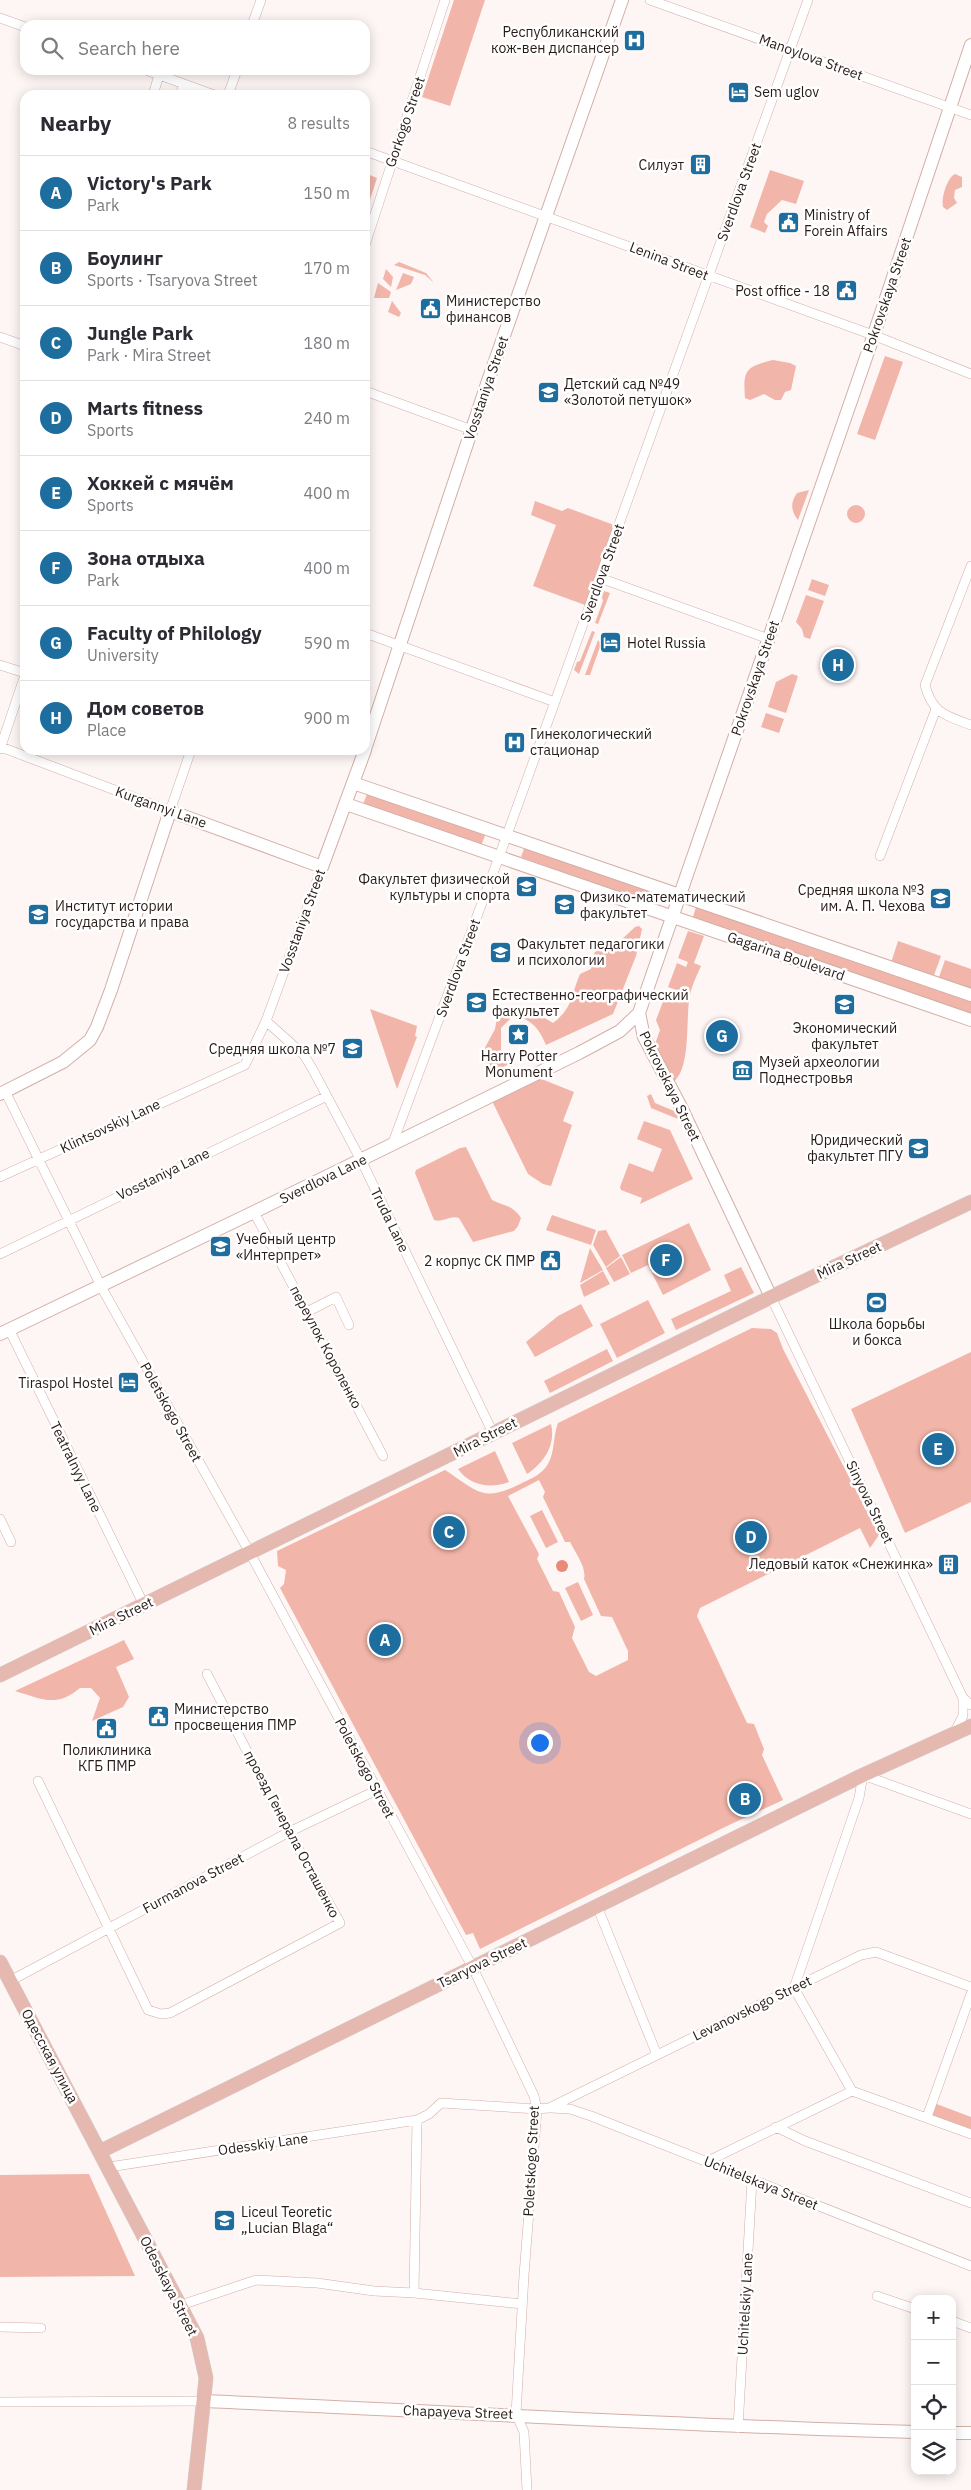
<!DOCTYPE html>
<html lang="en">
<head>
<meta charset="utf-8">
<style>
  body { margin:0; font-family:"IBM Plex Sans",sans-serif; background:#f7f7f7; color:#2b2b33 }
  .controls { position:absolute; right:15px; bottom:15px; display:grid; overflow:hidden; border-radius:10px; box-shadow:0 2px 12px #0003 }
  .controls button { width:45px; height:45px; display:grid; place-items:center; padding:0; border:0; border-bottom:1px solid #e1e1e2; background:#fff; color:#2b2b33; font:25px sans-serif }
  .you { position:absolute; left:539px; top:1742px; width:18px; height:18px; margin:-12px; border:4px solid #fff; border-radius:50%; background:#1a73e8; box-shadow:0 0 0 8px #1a73e833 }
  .badge { display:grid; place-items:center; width:32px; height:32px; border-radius:50%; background:#1e6d9f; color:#fff; font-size:16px; font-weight:700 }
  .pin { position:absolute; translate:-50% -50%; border:2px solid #fff; box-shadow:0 1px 5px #0006 }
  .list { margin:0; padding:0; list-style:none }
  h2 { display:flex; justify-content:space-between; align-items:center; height:65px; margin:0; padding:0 20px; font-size:21px }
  h2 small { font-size:16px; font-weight:400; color:#7c7c81 }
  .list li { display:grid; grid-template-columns:32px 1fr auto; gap:15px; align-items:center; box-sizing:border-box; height:75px; padding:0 20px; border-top:1px solid #e1e1e2 }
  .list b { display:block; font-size:19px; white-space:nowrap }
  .list p { margin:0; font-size:16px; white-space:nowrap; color:#7c7c81 }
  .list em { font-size:16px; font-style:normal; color:#7c7c81 }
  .icon { flex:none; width:28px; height:28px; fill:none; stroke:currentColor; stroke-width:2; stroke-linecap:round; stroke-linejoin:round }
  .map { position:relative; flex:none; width:971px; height:2490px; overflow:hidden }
  .search { position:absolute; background:#fff; box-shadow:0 2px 12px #0003; left:20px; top:20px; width:350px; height:55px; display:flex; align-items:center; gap:12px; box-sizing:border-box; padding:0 18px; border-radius:15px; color:#7c7c81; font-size:19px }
  .panel { position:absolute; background:#fff; box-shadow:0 2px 12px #0003; left:20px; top:90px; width:350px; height:665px; border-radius:15px }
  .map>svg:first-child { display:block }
  .green { fill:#f1b5a9; fill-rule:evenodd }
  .water { fill:#e98a77 }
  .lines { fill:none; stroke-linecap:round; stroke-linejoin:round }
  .street-casing { stroke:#d2afa7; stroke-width:10 }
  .secondary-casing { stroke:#d2afa7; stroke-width:14 }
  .primary-casing { stroke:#d4d1d1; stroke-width:15 }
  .street { stroke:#fff; stroke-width:9 }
  .secondary { stroke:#fff; stroke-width:12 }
  .primary { stroke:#e5b9b0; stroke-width:14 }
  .labels { text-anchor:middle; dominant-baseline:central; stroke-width:5; stroke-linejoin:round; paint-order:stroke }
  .poi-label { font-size:14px; fill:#281b18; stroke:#fff; text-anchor:start }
  .street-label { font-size:14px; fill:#281b18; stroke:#fff }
</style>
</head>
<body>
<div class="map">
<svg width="971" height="2490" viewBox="0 0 971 2490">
  <rect width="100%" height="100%" fill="#fef6f5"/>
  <!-- green -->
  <path class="green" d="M454 0H485L450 106 422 97Z
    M770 170 804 181 796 204 782 200 767 214 764 222 768 226 765 233 750 227Z
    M365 173 377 178 365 215Z
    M955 174 962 177V187L955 190 954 198 957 203 947 210 943 207C941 198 947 178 955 174Z
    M399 262 426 273 434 283 425 275 394 265Z
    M386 269 393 277 391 287 383 279Z
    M403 273 414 277 411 284 396 290Z
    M378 283 391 292 389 298H374Z
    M392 301 401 313 399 317 388 312Z
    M885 356 903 362 875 440 857 434Z
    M773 360 790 363 796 366 791 390 785 392 781 400H775L764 394 750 400 745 398C743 370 745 367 773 360Z
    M809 490 798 520C791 511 790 503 797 493Z
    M535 501 562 511 568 508 614 525 585 605 533 586 556 525 531 515Z
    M847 514a9 9 0 1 1 18 0a9 9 0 1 1-18 0Z
    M812 579 829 585 825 596 808 590Z
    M604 591 610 593 598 624 595 623 603 601 602 597Z
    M806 595 824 601 810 639 804 637 802 629 796 622Z
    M592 631 595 632 579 674 574 670 577 662 580 661Z
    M598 640 601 644 590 675H585Z
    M792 674 798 676 786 713 768 707 776 682Z
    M766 713 784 719 779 733 761 727Z
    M368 792 486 833 481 846 363 804Z
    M525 846 660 893 656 905 521 857Z
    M697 904 971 999V1017L692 920Z
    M639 926 642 929 636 956 613 1014 546 1045C539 1028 532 1020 514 1015L501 1028V1051L513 1055 514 1062 494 1071 480 1057 495 1029 499 1008C522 1004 534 1012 553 1023 573 1008 571 995 580 974L591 969 595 951 602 943H618L635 927Z
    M688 931 704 936 694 963 701 966C697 975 692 985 690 995 685 1018 692 1070 672 1083L655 1044 660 1030 656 1020 666 994 677 997 679 991 668 987 677 963 686 967 688 962 678 958Z
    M898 941 941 956 933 978 891 963Z
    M945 960 971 969V991L938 980Z
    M370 1009 417 1026 415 1036 417 1037 397 1089Z
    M539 1078 574 1092 563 1121 572 1125 551 1186 543 1184 528 1174 492 1101Z
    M651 1094 655 1103 679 1113 680 1117 678 1119 651 1108 647 1096Z
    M644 1121 670 1130 693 1179 640 1204 642 1198 621 1190 620 1187 629 1163 653 1172 662 1149 637 1139Z
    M466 1147 492 1200C504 1206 513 1205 521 1218L518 1226 514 1231 473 1242 459 1218C450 1215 443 1223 434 1220L415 1173 416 1170 460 1148Z
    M552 1215 596 1230 591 1245 546 1230Z
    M689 1223 711 1270 663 1295 648 1265 631 1273 622 1255Z
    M606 1230 620 1256 606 1267 593 1245 598 1231Z
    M590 1248 603 1270 580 1283Z
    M621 1257 630 1274 614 1282 606 1268Z
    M741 1267 754 1293 676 1330 671 1319 731 1291 724 1275Z
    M603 1271 610 1284 584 1297 580 1285Z
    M648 1300 665 1333 617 1358 600 1324Z
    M581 1304 593 1326 535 1357 526 1342 558 1316Z
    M752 1328 771 1329 777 1333 783 1349 879 1535 870 1548 860 1528 700 1608 697 1616 747 1723 754 1724 764 1749 762 1755 783 1800 727 1826 480 1949 473 1933 466 1935 280 1588 284 1584 286 1570 278 1566 277 1551 445 1470C480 1493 483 1503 524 1482 533 1478 543 1473 548 1464 555 1451 553 1436 558 1423ZM539 1480 545 1492 543 1497 565 1542H570C575 1552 587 1568 584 1579L601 1616 612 1617 628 1651V1660L596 1676 589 1672 572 1638 575 1627 559 1592 553 1591 537 1559 539 1554 508 1496Z
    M607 1349 613 1361 550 1393 544 1381Z
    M971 1352V1502L905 1533 851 1409Z
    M551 1424C556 1445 544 1463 527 1474L512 1443Z
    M495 1451 509 1482C491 1489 470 1486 458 1469Z
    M542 1510 558 1542 546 1548 530 1516Z
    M578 1582 593 1615 581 1621 565 1588Z
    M124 1640 134 1659 116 1667 129 1697 123 1707 92 1721 100 1698 91 1688H80C56 1708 42 1699 15 1691Z
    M934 2103 971 2117V2134L929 2118Z
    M89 2174 135 2276 0 2277V2175Z"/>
  <!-- water -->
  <path class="water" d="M556 1566a6 6 0 1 1 12 0a6 6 0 1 1-12 0Z"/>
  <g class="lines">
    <defs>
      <path id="street" d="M650 0 971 115
        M0 18 25 27
        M252 25 261 0
        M146 70 214 95
        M153 95 159 75
        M180 95 184 84
        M228 95 237 70
        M365 151 873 335 971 374
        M365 245 445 0
        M0 337 25 346
        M365 391 472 430
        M971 566 925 685C932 713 946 716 971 725
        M600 578 769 639
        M365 633 555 702
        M0 665 25 673
        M1 747 170 811 191 750
        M0 749 25 675
        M880 856 936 709
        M266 1021 304 1055 313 1070 363 1164 493 1433
        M5 1091 103 1290 250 1553 473 1968 534 2096 537 2109 524 2275 516 2414 524 2432 527 2490
        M392 1145 499 857 808 0
        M0 1177 245 1065 266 1021 322 867
        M254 1212 383 1456
        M0 1254 327 1096
        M771 1297 963 1698 971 1705
        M307 1312 336 1297 349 1325
        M9 1329 144 1605
        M0 1519 11 1542
        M954 1733 963 1716V1698
        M38 1781 148 2010 161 2014 170 2013 340 1923 289 1832 207 1674
        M597 1906 657 2055
        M10 1981 289 1832 377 1790
        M794 1988 859 1798 863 1775 971 1814
        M794 1988 852 2091
        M852 2091 971 2134
        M551 2108 570 2109 591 2116 971 2266
        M927 2117 971 1994
        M776 2127 805 2141 971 2203
        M708 2161 852 2091
        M109 2167 417 2120
        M414 2293 417 2120 429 2114 441 2103 537 2109 549 2108 861 1955 876 1952 971 1987
        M877 2296 915 2309
        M181 2305 256 2280 317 2283 374 2291 414 2293 522 2304
        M952 2321 971 2328
        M0 2327 41 2328
        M0 2402 204 2401
        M738 2428 752 2180"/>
      <path id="secondary" d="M365 749 488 381 622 0
        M353 783 971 995
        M346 804 971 1020
        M0 1094 63 1062 90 1040 97 1027 111 990 170 811 322 867 365 750
        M771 1297 681 1107 644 1037 639 1013 870 346 971 45
        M0 1334 254 1212 579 1053 620 1031 639 1013
        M204 2401C441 2411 678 2426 915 2432
        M952 2433H971"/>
      <path id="primary" d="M0 1675 771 1297 971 1202
        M0 1962 197 2338 206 2378 194 2490
        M101 2151 863 1775 971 1726"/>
    </defs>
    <!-- street casing -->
    <use href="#street" class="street-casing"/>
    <!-- secondary casing -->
    <use href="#secondary" class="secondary-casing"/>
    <!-- primary casing -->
    <use href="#primary" class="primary-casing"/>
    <!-- street -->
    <use href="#street" class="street"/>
    <!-- secondary -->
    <use href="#secondary" class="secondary"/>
    <!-- primary -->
    <use href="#primary" class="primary"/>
  </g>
  <!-- icons -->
  <defs>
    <symbol id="hospital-square" viewBox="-11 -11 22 22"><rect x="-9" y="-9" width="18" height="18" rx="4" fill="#1e6d9f" stroke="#fff"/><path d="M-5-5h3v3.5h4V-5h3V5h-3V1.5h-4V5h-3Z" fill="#fff"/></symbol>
    <symbol id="hotel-square" viewBox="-11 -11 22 22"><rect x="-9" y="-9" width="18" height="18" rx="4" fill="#1e6d9f" stroke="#fff"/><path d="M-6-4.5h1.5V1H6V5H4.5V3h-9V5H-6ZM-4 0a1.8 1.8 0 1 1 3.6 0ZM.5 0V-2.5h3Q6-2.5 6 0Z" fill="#fff"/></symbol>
    <symbol id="building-square" viewBox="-11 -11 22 22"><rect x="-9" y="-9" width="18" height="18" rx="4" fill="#1e6d9f" stroke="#fff"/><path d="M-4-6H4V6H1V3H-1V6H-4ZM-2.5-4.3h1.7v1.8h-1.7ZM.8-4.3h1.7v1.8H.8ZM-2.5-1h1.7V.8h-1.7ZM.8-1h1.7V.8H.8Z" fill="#fff"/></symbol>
    <symbol id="civic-square" viewBox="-11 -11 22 22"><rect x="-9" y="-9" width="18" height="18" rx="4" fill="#1e6d9f" stroke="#fff"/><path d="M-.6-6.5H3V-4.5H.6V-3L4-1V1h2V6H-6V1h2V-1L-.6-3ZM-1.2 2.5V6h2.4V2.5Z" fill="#fff"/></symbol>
    <symbol id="school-square" viewBox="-11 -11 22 22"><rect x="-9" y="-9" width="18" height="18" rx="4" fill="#1e6d9f" stroke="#fff"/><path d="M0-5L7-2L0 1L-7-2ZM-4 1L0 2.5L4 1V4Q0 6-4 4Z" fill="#fff"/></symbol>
    <symbol id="university-square" viewBox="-11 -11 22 22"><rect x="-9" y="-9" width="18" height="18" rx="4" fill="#1e6d9f" stroke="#fff"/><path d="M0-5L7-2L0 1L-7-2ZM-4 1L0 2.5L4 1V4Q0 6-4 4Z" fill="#fff"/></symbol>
    <symbol id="sight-square" viewBox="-11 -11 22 22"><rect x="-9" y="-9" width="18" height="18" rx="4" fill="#1e6d9f" stroke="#fff"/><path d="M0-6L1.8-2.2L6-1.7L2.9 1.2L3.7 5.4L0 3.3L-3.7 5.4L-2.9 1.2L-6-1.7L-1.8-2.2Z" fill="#fff"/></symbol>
    <symbol id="museum-square" viewBox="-11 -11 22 22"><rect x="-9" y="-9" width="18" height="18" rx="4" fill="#1e6d9f" stroke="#fff"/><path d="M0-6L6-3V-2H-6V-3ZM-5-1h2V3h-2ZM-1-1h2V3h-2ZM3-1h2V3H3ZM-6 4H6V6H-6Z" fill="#fff"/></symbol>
    <symbol id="stadium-square" viewBox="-11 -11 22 22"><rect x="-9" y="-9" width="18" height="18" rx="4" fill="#1e6d9f" stroke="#fff"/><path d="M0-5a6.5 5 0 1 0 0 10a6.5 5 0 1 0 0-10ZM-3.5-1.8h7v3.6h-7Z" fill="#fff"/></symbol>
  </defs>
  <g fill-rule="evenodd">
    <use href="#hospital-square" x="622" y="28" width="25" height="25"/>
    <use href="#hotel-square" x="726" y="80" width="25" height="25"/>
    <use href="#building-square" x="688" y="152" width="25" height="25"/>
    <use href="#civic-square" x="776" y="210" width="25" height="25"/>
    <use href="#civic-square" x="834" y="278" width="25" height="25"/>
    <use href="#civic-square" x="418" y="296" width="25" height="25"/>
    <use href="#school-square" x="536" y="380" width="25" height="25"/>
    <use href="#hotel-square" x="598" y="630" width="25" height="25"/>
    <use href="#hospital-square" x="502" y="730" width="25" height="25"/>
    <use href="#university-square" x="514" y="874" width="25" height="25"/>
    <use href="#school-square" x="928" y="886" width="25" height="25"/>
    <use href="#university-square" x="552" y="892" width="25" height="25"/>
    <use href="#university-square" x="26" y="902" width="25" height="25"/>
    <use href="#university-square" x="488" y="940" width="25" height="25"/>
    <use href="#university-square" x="464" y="990" width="25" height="25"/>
    <use href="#university-square" x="832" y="992" width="25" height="25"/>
    <use href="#sight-square" x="506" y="1022" width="25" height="25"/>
    <use href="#school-square" x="340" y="1036" width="25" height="25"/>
    <use href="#museum-square" x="730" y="1058" width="25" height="25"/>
    <use href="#university-square" x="906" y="1136" width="25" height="25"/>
    <use href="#university-square" x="208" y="1234" width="25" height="25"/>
    <use href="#civic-square" x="538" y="1248" width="25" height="25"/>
    <use href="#stadium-square" x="864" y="1290" width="25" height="25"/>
    <use href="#hotel-square" x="116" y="1370" width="25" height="25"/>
    <use href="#building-square" x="936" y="1552" width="25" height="25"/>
    <use href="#civic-square" x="146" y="1704" width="25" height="25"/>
    <use href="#civic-square" x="94" y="1716" width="25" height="25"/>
    <use href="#school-square" x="212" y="2208" width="25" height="25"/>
  </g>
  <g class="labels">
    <!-- poi labels -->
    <g class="poi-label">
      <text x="619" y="32" text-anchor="end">Республиканский<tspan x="619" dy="16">кож-вен диспансер</tspan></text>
      <text x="754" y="92">Sem uglov</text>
      <text x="684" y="165" text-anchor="end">Силуэт</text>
      <text x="804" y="215">Ministry of<tspan x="804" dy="16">Forein Affairs</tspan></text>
      <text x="830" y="291" text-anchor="end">Post office - 18</text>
      <text x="446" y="301">Министерство<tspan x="446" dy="16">финансов</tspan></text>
      <text x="564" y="384">Детский сад №49<tspan x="564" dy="16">«Золотой петушок»</tspan></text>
      <text x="627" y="643">Hotel Russia</text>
      <text x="530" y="734">Гинекологический<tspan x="530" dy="16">стационар</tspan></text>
      <text x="510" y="879" text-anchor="end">Факультет физической<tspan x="510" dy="16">культуры и спорта</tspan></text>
      <text x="925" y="890" text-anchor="end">Средняя школа №3<tspan x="925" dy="16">им. А. П. Чехова</tspan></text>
      <text x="580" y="897">Физико-математический<tspan x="580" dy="16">факультет</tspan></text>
      <text x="55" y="906">Институт истории<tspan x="55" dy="16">государства и права</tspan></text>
      <text x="517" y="944">Факультет педагогики<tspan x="517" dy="16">и психологии</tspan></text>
      <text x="492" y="995">Естественно-географический<tspan x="492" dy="16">факультет</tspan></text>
      <text x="845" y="1028" text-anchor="middle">Экономический<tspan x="845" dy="16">факультет</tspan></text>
      <text x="336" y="1049" text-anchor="end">Средняя школа №7</text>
      <text x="519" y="1056" text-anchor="middle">Harry Potter<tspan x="519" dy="16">Monument</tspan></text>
      <text x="759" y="1062">Музей археологии<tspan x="759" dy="16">Поднестровья</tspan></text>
      <text x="903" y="1140" text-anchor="end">Юридический<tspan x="903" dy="16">факультет ПГУ</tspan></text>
      <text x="236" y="1239">Учебный центр<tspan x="236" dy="16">«Интерпрет»</tspan></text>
      <text x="535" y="1261" text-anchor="end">2 корпус СК ПМР</text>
      <text x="877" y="1324" text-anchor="middle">Школа борьбы<tspan x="877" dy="16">и бокса</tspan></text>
      <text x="113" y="1383" text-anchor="end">Tiraspol Hostel</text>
      <text x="933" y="1564" text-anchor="end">Ледовый каток «Снежинка»</text>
      <text x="174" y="1709">Министерство<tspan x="174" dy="16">просвещения ПМР</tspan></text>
      <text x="107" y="1750" text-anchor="middle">Поликлиника<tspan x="107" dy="16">КГБ ПМР</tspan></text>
      <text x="241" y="2212">Liceul Teoretic<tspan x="241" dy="16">„Lucian Blaga“</tspan></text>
    </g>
    <!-- street labels -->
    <g class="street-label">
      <text transform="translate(811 57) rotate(20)">Manoylova Street</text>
      <text transform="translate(405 122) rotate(-71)">Gorkogo Street</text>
      <text transform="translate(739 192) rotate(-70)">Sverdlova Street</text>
      <text transform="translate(669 261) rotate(21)">Lenina Street</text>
      <text transform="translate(887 295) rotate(-71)">Pokrovskaya Street</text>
      <text transform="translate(486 388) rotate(-71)">Vosstaniya Street</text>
      <text transform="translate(602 573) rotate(-70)">Sverdlova Street</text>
      <text transform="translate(755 678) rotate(-71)">Pokrovskaya Street</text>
      <text transform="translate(161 807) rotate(20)">Kurgannyi Lane</text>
      <text transform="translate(302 921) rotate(-70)">Vosstaniya Street</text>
      <text transform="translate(786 956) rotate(19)">Gagarina Boulevard</text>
      <text transform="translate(458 968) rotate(-70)">Sverdlova Street</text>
      <text transform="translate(670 1086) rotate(64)">Pokrovskaya Street</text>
      <text transform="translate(110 1126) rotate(-25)">Klintsovskiy Lane</text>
      <text transform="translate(163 1174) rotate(-26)">Vosstaniya Lane</text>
      <text transform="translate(323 1179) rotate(-26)">Sverdlova Lane</text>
      <text transform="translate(390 1220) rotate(64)">Truda Lane</text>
      <text transform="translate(849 1260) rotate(-25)">Mira Street</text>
      <text transform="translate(326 1347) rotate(62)">переулок Короленко</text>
      <text transform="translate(171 1412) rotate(61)">Poletskogo Street</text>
      <text transform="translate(485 1437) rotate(-27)">Mira Street</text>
      <text transform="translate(76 1467) rotate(64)">Teatralnyy Lane</text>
      <text transform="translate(870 1502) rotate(64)">Sinyova Street</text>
      <text transform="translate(121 1616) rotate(-26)">Mira Street</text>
      <text transform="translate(365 1768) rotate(62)">Poletskogo Street</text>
      <text transform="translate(292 1834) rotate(62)">проезд Генерала Осташенко</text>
      <text transform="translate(193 1883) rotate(-28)">Furmanova Street</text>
      <text transform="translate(482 1963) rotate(-26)">Tsaryova Street</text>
      <text transform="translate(752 2008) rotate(-26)">Levanovskogo Street</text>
      <text transform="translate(50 2056) rotate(62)">Одесская улица</text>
      <text transform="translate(263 2144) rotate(-8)">Odesskiy Lane</text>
      <text transform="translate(531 2161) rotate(-87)">Poletskogo Street</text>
      <text transform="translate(761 2183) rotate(22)">Uchitelskaya Street</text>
      <text transform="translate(169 2286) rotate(63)">Odesskaya Street</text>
      <text transform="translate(745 2304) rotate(-87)">Uchitelskiy Lane</text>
      <text transform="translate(458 2412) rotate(2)">Chapayeva Street</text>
    </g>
  </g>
</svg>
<div class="controls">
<button>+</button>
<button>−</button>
<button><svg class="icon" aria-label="locate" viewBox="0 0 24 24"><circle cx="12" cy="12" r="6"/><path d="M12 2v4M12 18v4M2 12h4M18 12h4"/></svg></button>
<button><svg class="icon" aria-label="layers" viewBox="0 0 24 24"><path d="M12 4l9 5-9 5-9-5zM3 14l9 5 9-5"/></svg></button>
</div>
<div class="you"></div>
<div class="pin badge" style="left:385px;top:1640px">A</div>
<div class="pin badge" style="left:745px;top:1799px">B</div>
<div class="pin badge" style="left:449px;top:1532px">C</div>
<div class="pin badge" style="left:751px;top:1537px">D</div>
<div class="pin badge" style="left:938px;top:1449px">E</div>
<div class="pin badge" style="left:666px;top:1260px">F</div>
<div class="pin badge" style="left:722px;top:1036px">G</div>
<div class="pin badge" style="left:838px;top:665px">H</div>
<div class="search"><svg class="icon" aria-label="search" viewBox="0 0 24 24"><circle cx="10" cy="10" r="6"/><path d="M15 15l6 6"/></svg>Search here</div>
<section class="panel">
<h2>Nearby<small>8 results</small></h2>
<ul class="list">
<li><span class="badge">A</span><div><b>Victory's Park</b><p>Park</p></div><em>150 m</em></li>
<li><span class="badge">B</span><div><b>Боулинг</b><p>Sports · Tsaryova Street</p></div><em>170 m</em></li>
<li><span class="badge">C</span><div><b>Jungle Park</b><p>Park · Mira Street</p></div><em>180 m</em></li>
<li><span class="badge">D</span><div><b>Marts fitness</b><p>Sports</p></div><em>240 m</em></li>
<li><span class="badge">E</span><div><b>Хоккей с мячём</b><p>Sports</p></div><em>400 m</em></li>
<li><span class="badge">F</span><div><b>Зона отдыха</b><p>Park</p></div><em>400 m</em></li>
<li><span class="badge">G</span><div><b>Faculty of Philology</b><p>University</p></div><em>590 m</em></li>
<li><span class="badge">H</span><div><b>Дом советов</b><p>Place</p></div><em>900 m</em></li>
</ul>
</section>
</div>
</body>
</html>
